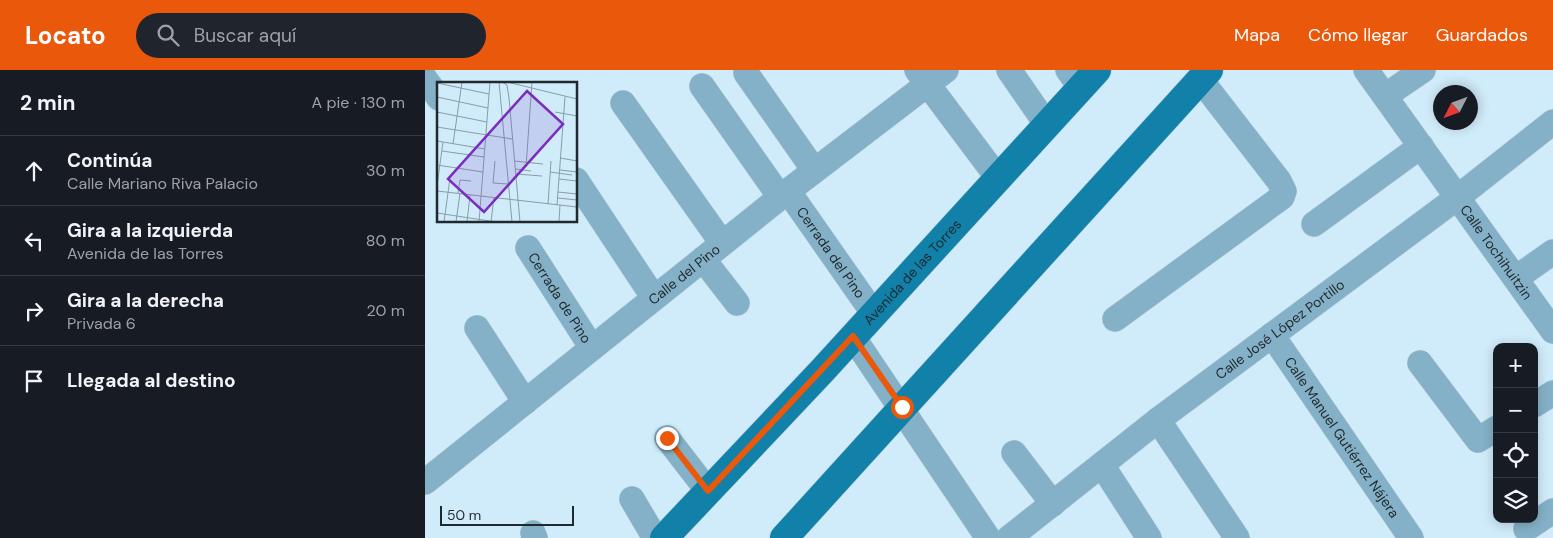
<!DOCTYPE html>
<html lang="es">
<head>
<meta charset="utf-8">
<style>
  body { margin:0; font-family:"DM Sans",sans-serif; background:#20242c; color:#f1f3f6 }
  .controls { position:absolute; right:15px; bottom:15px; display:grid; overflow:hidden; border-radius:10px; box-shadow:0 2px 12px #0003 }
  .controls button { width:45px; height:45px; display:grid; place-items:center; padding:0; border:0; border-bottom:1px solid #363941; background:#171b24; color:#f1f3f6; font:25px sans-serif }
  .compass { position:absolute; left:1008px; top:15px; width:45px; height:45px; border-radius:50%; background:#171b24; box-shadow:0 2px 12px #0003; rotate:228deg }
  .scale { position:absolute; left:15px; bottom:12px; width:134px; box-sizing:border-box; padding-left:5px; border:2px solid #1f292e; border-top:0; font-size:14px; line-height:18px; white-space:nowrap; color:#1f292e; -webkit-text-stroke:4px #d0ebf9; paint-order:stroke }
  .stop { position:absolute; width:15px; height:15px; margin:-11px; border:4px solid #ea580c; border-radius:50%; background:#fff }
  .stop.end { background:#ea580c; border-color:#fff; box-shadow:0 1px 5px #0008 }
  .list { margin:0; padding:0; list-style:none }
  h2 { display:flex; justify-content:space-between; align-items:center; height:65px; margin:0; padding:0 20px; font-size:21px }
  h2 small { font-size:16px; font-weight:400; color:#9ea1a6 }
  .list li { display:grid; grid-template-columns:32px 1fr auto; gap:15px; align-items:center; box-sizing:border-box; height:70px; padding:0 20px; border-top:1px solid #363941 }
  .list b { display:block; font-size:19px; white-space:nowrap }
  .list p { margin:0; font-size:16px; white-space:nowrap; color:#9ea1a6 }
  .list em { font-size:16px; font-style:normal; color:#9ea1a6 }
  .icon { flex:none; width:28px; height:28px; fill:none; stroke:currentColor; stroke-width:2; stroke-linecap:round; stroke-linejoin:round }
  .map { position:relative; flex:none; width:1128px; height:468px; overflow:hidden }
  header { display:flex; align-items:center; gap:30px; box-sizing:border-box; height:70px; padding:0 25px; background:#ea580c; color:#fff }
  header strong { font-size:24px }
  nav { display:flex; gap:28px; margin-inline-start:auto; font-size:18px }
  .search { width:350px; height:45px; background:#20242c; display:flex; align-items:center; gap:12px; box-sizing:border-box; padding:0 18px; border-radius:28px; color:#9ea1a6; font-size:19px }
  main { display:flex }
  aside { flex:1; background:#171b24 }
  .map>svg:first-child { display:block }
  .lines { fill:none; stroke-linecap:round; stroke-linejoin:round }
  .minor-casing { stroke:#b0c8d4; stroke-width:26 }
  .major-casing { stroke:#b0c8d4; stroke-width:29 }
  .minor { stroke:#84b1c7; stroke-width:25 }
  .major { stroke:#1181aa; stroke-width:28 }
  .route { stroke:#ea580c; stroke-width:6 }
  .labels { text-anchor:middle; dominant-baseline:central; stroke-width:4; stroke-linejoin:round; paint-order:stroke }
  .street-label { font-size:14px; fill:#1f292e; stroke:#d0ebf9 }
  .inset-road { fill:none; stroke:#899da8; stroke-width:1 }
  .view { fill:#7b2cbf; fill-opacity:0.15; stroke:#7b2cbf; stroke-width:2.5 }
  .inset-edge { fill:none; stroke:#1f292e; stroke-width:2.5 }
</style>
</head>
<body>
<header>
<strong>Locato</strong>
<div class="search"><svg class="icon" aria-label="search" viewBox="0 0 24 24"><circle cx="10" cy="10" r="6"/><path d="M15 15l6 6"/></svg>Buscar aquí</div>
<nav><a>Mapa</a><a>Cómo llegar</a><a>Guardados</a></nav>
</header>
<main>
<aside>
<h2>2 min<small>A pie · 130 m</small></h2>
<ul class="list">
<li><svg class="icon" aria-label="ahead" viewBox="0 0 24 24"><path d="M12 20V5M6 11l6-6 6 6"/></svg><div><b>Continúa</b><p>Calle Mariano Riva Palacio</p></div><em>30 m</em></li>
<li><svg class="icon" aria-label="left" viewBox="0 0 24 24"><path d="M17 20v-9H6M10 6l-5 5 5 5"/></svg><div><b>Gira a la izquierda</b><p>Avenida de las Torres</p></div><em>80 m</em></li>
<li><svg class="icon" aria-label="right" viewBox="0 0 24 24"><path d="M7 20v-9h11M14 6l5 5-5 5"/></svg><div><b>Gira a la derecha</b><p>Privada 6</p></div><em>20 m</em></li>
<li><svg class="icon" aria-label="arrive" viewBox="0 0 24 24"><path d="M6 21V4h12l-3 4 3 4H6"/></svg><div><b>Llegada al destino</b></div></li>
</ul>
</aside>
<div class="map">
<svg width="1128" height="468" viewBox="0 0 1128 468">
  <rect width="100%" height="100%" fill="#d0ebf9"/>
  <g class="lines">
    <defs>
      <g id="minor">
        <path d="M492 0 573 108"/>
        <path d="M584 0 622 55"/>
        <path d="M643 0 656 18"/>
        <path id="s1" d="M941 0 1128 261"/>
        <path d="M321 3 389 100"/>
        <path d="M0 9 14 28"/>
        <path d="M277 16 355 127"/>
        <path d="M960 26 998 0"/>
        <path d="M198 33 297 173"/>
        <path d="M151 110 229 228"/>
        <path id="s2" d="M363 121 449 244"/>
        <path d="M889 154 996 76"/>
        <path id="s3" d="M103 178 167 278"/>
        <path d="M278 189 312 233"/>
        <path d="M1091 208 1128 182"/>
        <path d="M690 249 857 127 859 121 854 111 775 9"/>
        <path d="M52 258 100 332"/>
        <path id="s4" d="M847 265 986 468"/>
        <path d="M428 267 563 468"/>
        <path d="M995 293 1053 370 1072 358"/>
        <path d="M1109 335 1128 323"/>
        <path d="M733 350 812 468"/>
        <path d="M242 368 283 421"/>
        <path d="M589 383 628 434"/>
        <path d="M677 395 724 468"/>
        <path id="s5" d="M0 412 363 121 521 0"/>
        <path d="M207 429 230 468"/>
        <path d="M1101 459 1128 441"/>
        <path d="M108 463 110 468"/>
        <path id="s6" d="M584 468 733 350 1033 127 1128 52"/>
      </g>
      <g id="major">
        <path id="s7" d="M239 468 396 302 672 0"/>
        <path d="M359 468 784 0"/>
      </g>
    </defs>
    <!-- minor casing -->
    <use href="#minor" class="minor-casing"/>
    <!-- major casing -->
    <use href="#major" class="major-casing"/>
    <!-- minor -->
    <use href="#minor" class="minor"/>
    <!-- major -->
    <use href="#major" class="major"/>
  </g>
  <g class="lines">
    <!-- route -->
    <path class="route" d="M242 368 283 421 428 266 477 337"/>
  </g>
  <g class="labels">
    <!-- street labels -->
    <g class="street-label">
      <text stroke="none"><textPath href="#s2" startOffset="75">Cerrada del Pino</textPath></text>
      <text stroke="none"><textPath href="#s1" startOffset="224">Calle Tochihuitzin</textPath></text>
      <text stroke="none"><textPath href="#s7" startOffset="364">Avenida de las Torres</textPath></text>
      <text stroke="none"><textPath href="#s5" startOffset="332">Calle del Pino</textPath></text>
      <text stroke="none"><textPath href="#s3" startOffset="59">Cerrada de Pino</textPath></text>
      <text stroke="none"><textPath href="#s6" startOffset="342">Calle José López Portillo</textPath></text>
      <text stroke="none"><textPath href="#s4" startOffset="124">Calle Manuel Gutiérrez Nájera</textPath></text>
    </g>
  </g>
  <!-- overview -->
  <g transform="translate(12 12)">
    <rect width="140" height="140" fill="#d0ebf9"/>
    <path class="inset-road" d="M62 0 75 140M65 0 70 3 72 16 83 140M70 0 140 17M0 1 52 12M0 15 51 26M0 30 50 40M118 30 140 34M0 45 75 57M0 59 48 67M16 62 25 0M5 69 47 75M123 76 140 79M58 79 56 101 71 102M77 79 106 82M0 83 46 90M89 85 95 0M78 87 94 89M123 88 140 90M113 90 135 93M79 92 105 94M122 97 140 99M0 104 6 60M0 109 140 125M121 110 140 112M21 111 23 98 34 99M121 116 140 118M111 122 114 79M120 123 128 15M0 131 59 140M7 140 13 96M19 140 23 111M30 140 33 113M42 140 53 0M54 140 57 115M122 140 123 123"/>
    <path class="view" d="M90 9 126 42 47 130 11 97Z"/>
    <rect width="140" height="140" class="inset-edge"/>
  </g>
</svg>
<div class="controls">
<button>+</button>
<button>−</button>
<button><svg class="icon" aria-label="locate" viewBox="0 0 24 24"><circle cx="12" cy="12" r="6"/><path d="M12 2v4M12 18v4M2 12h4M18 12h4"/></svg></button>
<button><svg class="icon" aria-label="layers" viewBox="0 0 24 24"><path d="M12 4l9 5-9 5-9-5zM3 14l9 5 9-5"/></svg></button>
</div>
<svg class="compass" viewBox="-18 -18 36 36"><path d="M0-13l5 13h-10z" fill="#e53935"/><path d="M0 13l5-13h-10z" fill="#9ea1a6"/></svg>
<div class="scale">50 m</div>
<div class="stop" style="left:477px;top:337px"></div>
<div class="stop end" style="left:242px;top:368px"></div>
</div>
</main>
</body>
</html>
